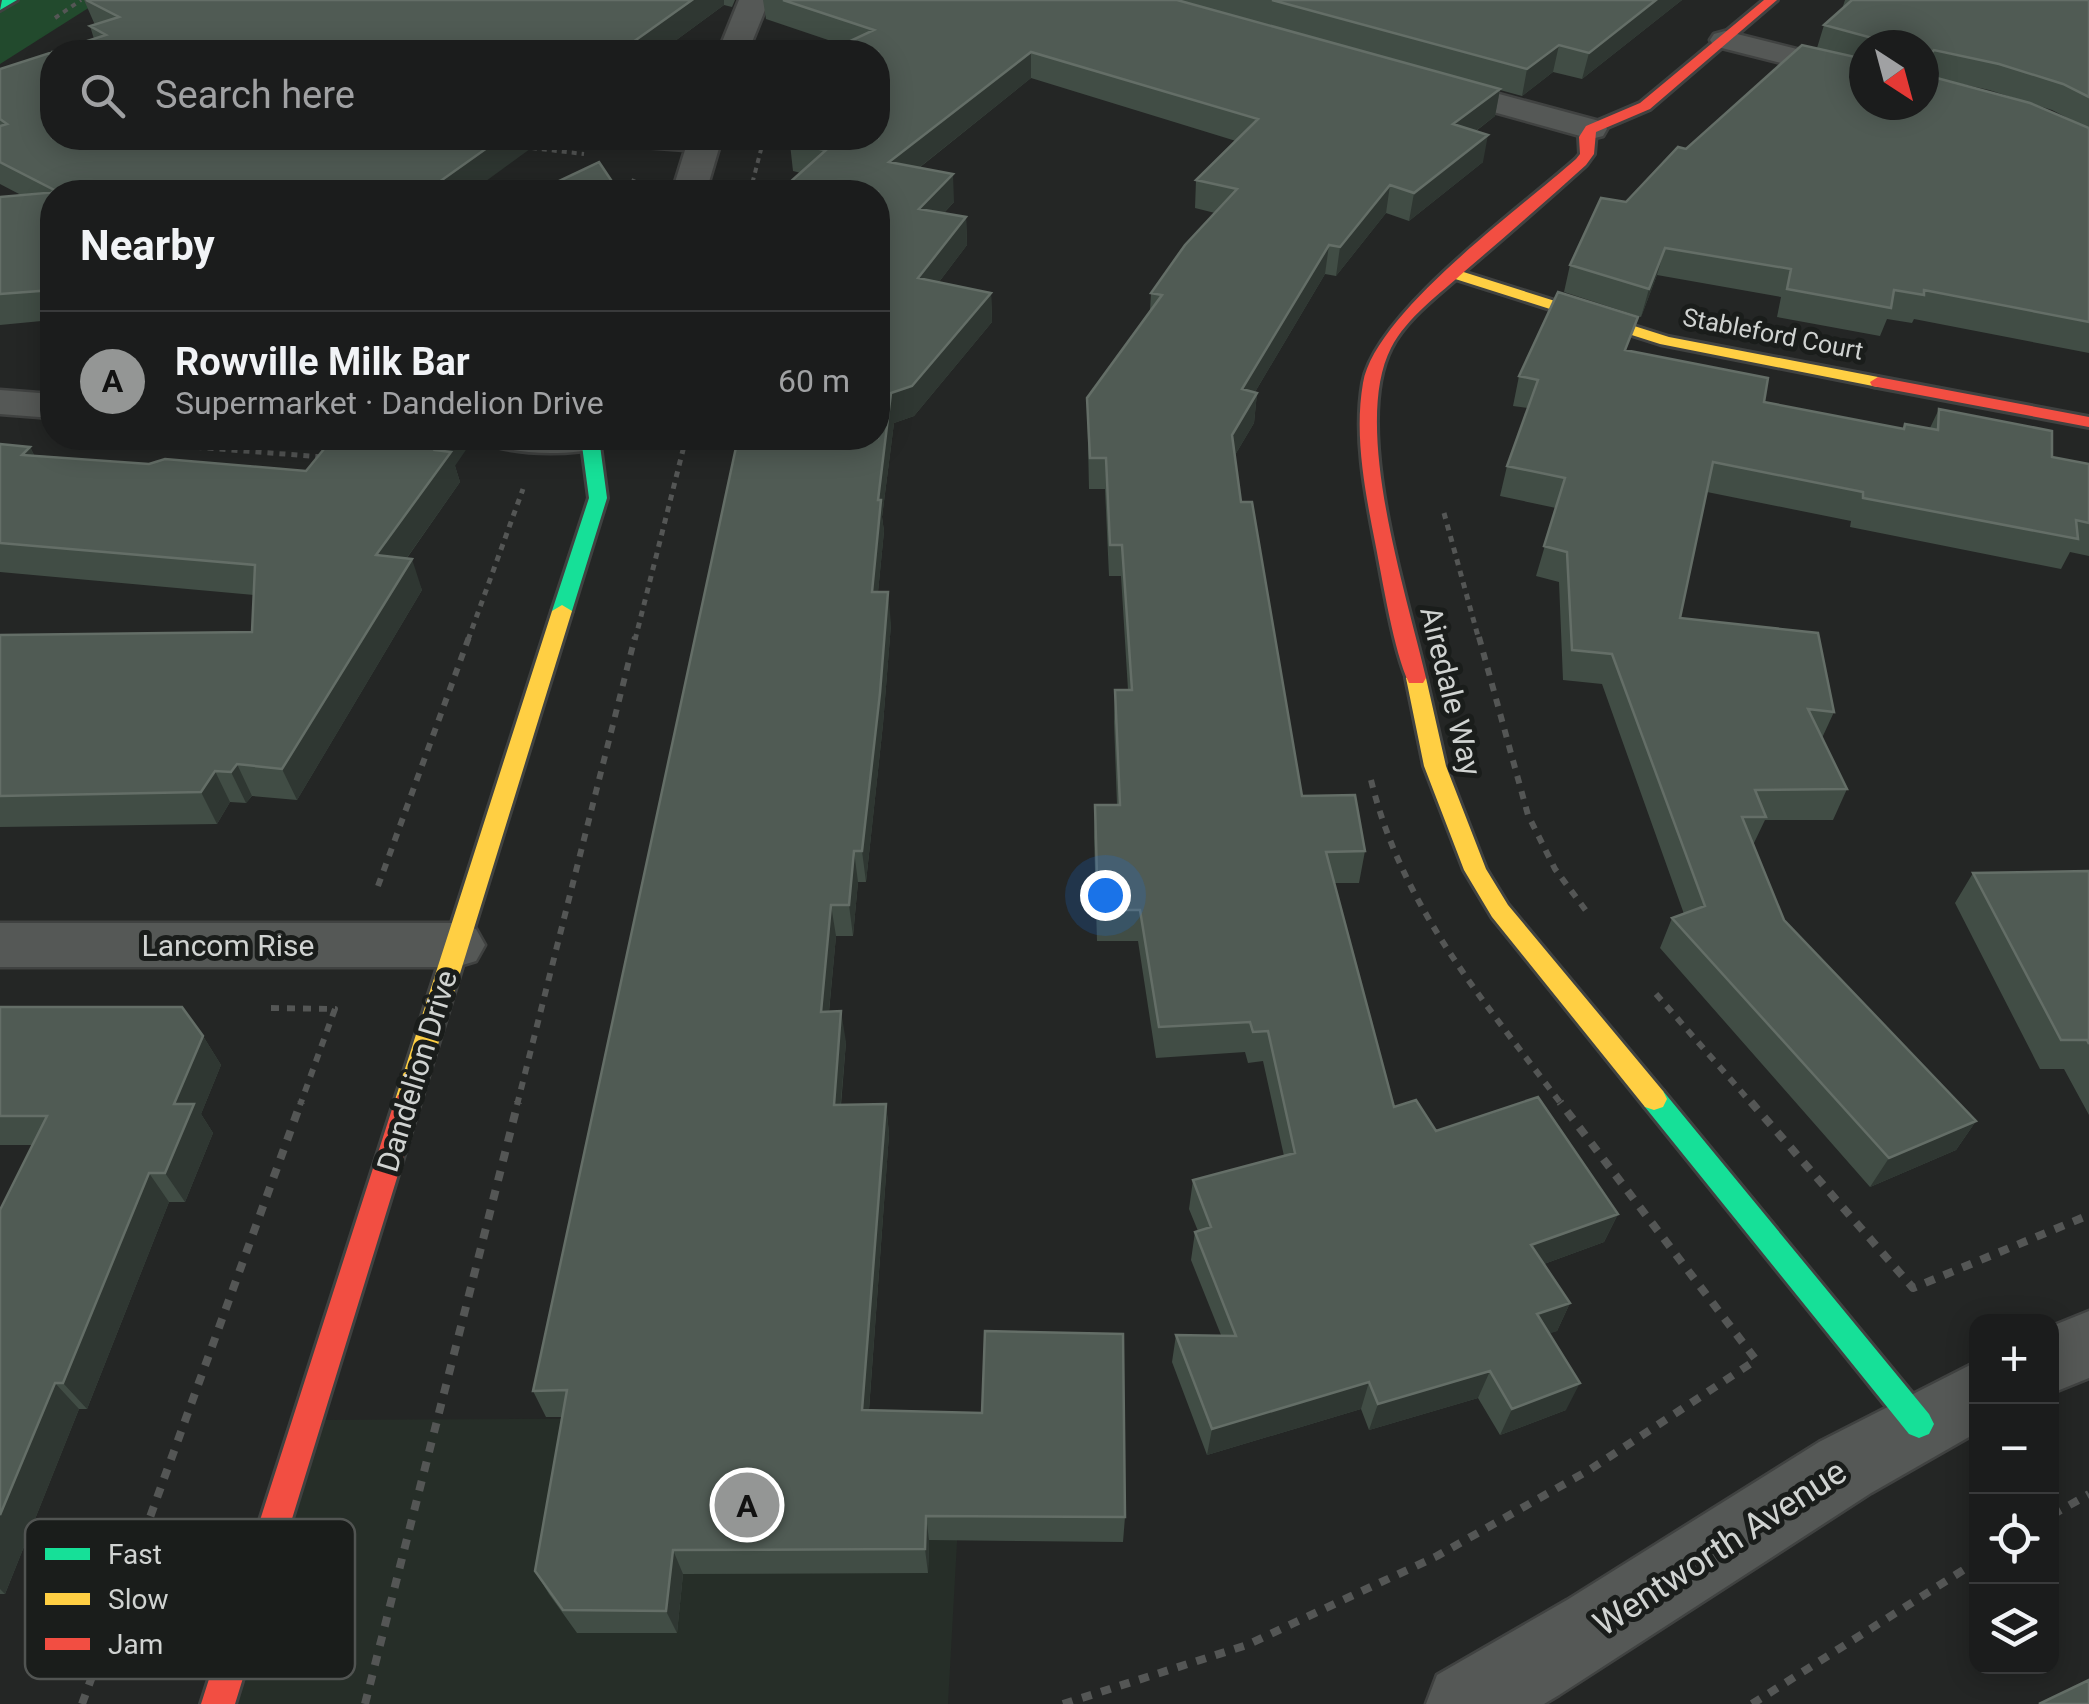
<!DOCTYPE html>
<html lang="en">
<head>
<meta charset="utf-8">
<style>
  body { margin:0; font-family:Roboto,sans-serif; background:#282929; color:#f1f3f6 }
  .controls { position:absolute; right:30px; bottom:30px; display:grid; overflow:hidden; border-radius:20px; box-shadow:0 5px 25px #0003 }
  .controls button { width:90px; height:90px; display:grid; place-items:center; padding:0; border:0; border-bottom:2px solid #393a3b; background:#1b1c1c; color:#f1f3f6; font:50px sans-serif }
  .compass { position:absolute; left:1849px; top:30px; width:90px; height:90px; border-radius:50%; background:#1b1c1c; box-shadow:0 5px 25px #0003; rotate:144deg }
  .you { position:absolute; left:1105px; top:895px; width:35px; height:35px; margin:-25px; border:8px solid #fff; border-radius:50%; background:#1a73e8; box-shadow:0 0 0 15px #1a73e833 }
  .badge { display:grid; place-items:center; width:65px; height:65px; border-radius:50%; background:#949695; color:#111; font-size:32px; font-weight:700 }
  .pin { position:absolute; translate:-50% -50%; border:5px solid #fff; box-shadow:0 2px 10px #0006 }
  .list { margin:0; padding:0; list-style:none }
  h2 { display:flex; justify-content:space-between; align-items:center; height:130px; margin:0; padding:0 40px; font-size:42px }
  h2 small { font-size:32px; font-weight:400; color:#a0a1a3 }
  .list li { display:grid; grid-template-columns:65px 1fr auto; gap:30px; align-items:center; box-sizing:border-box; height:140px; padding:0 40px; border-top:2px solid #393a3b }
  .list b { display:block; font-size:38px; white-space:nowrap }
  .list p { margin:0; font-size:32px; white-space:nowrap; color:#a0a1a3 }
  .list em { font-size:32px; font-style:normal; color:#a0a1a3 }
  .icon { flex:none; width:55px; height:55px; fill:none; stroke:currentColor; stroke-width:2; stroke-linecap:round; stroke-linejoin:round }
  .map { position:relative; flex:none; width:2089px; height:1704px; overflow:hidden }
  .search { position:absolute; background:#1b1c1c; box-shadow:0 5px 25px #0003; left:40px; top:40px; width:850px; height:110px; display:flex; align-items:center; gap:25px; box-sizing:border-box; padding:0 35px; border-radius:40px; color:#a0a1a3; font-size:38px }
  .panel { position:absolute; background:#1b1c1c; box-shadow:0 5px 25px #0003; left:40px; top:180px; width:850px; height:270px; border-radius:40px }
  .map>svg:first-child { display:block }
  .built { fill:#262e28 }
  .green { fill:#224a2d }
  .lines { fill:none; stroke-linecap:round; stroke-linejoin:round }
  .street-casing { stroke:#404241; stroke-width:5 }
  .fast-casing { stroke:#404241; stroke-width:6 }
  .slow-casing { stroke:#404241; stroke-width:6 }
  .jam-casing { stroke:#404241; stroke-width:6 }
  .path-far3 { stroke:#545655; stroke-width:4; stroke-dasharray:5 5; stroke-linecap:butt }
  .path-far2 { stroke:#545655; stroke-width:5; stroke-dasharray:6 6; stroke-linecap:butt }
  .path-far1 { stroke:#545655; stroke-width:6; stroke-dasharray:8 8; stroke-linecap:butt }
  .path { stroke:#545655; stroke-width:8; stroke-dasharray:10 10; stroke-linecap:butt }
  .street { fill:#555856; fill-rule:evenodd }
  .fast { fill:#16e098; fill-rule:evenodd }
  .slow { fill:#ffcf43; fill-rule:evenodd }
  .jam { fill:#f24e42; fill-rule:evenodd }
  .wall { fill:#414d45; fill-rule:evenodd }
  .shaded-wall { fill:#2f3732 }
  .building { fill:#505b54; stroke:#646e67; stroke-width:2.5 }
  .labels { text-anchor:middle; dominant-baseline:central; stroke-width:10; stroke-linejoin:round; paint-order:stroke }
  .far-street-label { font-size:25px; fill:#d0d3d1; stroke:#1a1d1b }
  .street-label { font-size:30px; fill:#d0d3d1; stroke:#1a1d1b }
  .near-street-label { font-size:35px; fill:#d0d3d1; stroke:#1a1d1b }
  .key { fill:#1a1d1b; stroke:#515452; stroke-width:2.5 }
  .key-label { font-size:28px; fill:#d0d3d1 }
</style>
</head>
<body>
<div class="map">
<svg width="2089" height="1704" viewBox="0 0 2089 1704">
  <rect width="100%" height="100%" fill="#242625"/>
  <!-- built -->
  <path class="built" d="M964 1417 948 1704H218L307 1420Z"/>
  <!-- green -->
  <path class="green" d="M0 0H101L0 64Z"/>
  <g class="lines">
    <defs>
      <path id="street" d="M739 0H769L748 52H718Z
        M1725 31 1864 66V84L1714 46 1710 40 1714 34Z
        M1425 74 1603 122 1607 129 1603 136 1591 139 1414 90 1409 83 1414 76Z
        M612 138H722L706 192H672L685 150 617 145Z
        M0 390 52 394V418L0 414Z
        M491 438H610L604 447C572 455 529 455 497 447Z
        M0 923H456L476 929 485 945 476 961 456 967H0Z
        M2089 1311V1378L2052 1393V1326Z
        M1976 1362V1433L1871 1493 1559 1695 1544 1704H1426L1437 1675 1567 1600 1819 1442Z"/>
      <path id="fast" d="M2 0H17L0 10Z
        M581 438H599L607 498 572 611 562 617 552 611 589 498Z
        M1654 1088 1663 1091 1929 1414 1934 1424 1929 1434 1919 1438 1909 1434 1645 1107 1641 1099 1645 1091Z"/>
      <path id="slow" d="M1454 269 1669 337 1878 377 1886 382 1878 387 1660 344 1449 277 1446 274Z
        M562 605 572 611 420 1103 416 1111 407 1114 398 1111 394 1103 552 611Z
        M1416 671 1426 678 1446 766 1486 869 1508 905 1663 1091 1667 1099 1663 1107 1654 1110 1645 1107 1492 917 1464 870 1424 766 1406 678Z"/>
      <path id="jam" d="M1764 0H1777L1650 109 1596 132 1594 154 1586 165C1546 201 1506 236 1465 271 1440 294 1407 317 1391 348 1351 426 1407 595 1426 678L1423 683H1409C1394 653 1382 577 1375 542 1365 491 1354 435 1363 383 1375 313 1521 208 1576 159L1580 154 1579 137 1586 126 1640 103Z
        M1878 377 2089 417V427L1872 386 1870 382Z
        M407 1092 416 1095 420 1103 235 1704H201L394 1103 398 1095Z"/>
    </defs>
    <!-- street casing -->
    <use href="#street" class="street-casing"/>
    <!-- fast casing -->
    <use href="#fast" class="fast-casing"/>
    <!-- slow casing -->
    <use href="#slow" class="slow-casing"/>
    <!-- jam casing -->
    <use href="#jam" class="jam-casing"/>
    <!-- path-far3 -->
    <path class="path-far3" d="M55 18 81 0
      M522 147 584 154
      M629 192 634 179
      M750 192 764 138"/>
    <!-- path-far2 -->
    <path class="path-far2" d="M76 438 323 457
      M1444 513 1479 640
      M468 640 523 489
      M635 640 686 438"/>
    <!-- path-far1 -->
    <path class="path-far1" d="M1479 637 1528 815 1555 869 1587 912
      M1371 780C1402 908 1485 1002 1562 1105
      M378 886 469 637
      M1656 994 1753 1105
      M271 1008 335 1009 300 1105
      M517 1105 635 637"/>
    <!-- path -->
    <path class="path" d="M1751 1102 1913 1288 2089 1215
      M2052 1515 2089 1494
      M82 1704 301 1102
      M365 1704 518 1102
      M1063 1704 1247 1645 1437 1556 1591 1469 1756 1360 1560 1102
      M1752 1704 1976 1562"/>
    <!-- street -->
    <use href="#street" class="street"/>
    <!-- fast -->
    <use href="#fast" class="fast"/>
    <!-- slow -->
    <use href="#slow" class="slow"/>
    <!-- jam -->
    <use href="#jam" class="jam"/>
  </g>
  <!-- wall -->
  <path class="wall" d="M84 0H735L732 7 724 5 660 52H52L545 138 52 192V320L0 325V197L21 195 0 184V69L94 39 90 26 95 25Z
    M763 0H1682L1582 79 1553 72 1522 96 1500 90 1495 116 1476 131 1483 162 1409 221 1386 213 1336 276 1325 274 1255 392 1257 393 1254 423 1235 455 1241 502 1302 796 1365 851 1359 883H1334L1394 1107 1436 1131 1618 1214 1604 1242 1544 1264 1570 1303 1557 1331 1549 1333 1566 1410 1500 1435 1478 1398 1369 1430 1361 1409 1207 1455 1172 1362 1176 1335H1221L1191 1260 1195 1232 1198 1231 1189 1209 1193 1180 1284 1156 1263 1061 1248 1063 1245 1052 1156 1058 1138 941H1097L1094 837 1095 805H1117L1114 722 1115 690H1128L1121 576H1109L1105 489H1089L1087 398 1150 311 1151 293 1215 213 1195 208 1196 180 1236 141 1031 78 919 168 954 202 944 213 966 217 967 245 939 282 991 293 992 322 914 416 894 423 882 517 884 531 878 592 891 624 883 724 866 882H858L853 936H836L829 1012 846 1042 841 1105 886 1104 889 1134 869 1410 1125 1517 1123 1542 929 1540 928 1573 683 1574 677 1633H577L549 1594 535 1571 562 1417H546L533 1391 878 438V192L793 171 790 144 878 138 843 45 766 19Z
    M1845 0H2089V353L1914 319 1912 323 1887 319 1880 336 1777 317 1781 297 1657 275 1641 317 1564 292 1570 265 1626 202 1686 149 1817 48 1824 25 1842 9ZM1864 45H1924L1864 105ZM1935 78 1989 90 2052 110 2085 127Z
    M1628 350 1764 402 1902 429 1905 424 1930 428 1939 409 2052 457 2089 464V556L2070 552 2061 569 1850 527 1851 521 1707 492 1680 618 1834 712 1822 738 1847 789 1833 820H1765L1753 845 1784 920 1976 1121 1956 1150 1870 1187 1660 948 1672 918 1684 914 1602 684 1563 680 1559 582 1536 576 1556 508 1500 496 1507 466 1528 408 1513 406 1519 376Z
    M0 444 30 447 34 455 149 464 306 471 455 466 460 482 407 558 422 590 297 800 252 796 246 803 230 802 217 824 0 827V635L252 632 254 595 0 572Z
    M2089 871V1115L2064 1069H2040L1955 903 1973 873Z
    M0 1007 203 1036 221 1065 201 1114 213 1133 185 1202H169L87 1409H79L5 1594H0V1210L32 1145H0Z"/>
  <!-- shaded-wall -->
  <path class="shaded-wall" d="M692 0H724V5L660 52H619Z
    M1656 0H1682L1582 79 1589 53Z
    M1559 45 1553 72 1522 96 1527 69Z
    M1031 52V78L891 190 889 162Z
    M1500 89 1495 116 1448 152 1453 124Z
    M1488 135 1483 162 1409 221 1414 193Z
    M501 138H545L471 192H425Z
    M953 174 954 202 921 237 919 209Z
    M613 183 615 192H600Z
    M1390 185 1386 213 1336 276 1340 247Z
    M966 217 967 245 920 307 918 278Z
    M1329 245 1325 274 1239 419 1242 389Z
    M1665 248 1657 275 1641 317 1649 289Z
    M991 293 992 322 914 416 894 423 882 517 884 531 875 623 872 592 878 500 891 393Z
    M1257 393 1254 423 1229 465 1232 435Z
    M444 438H474L455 466 460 482 387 586 376 555 435 450Z
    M30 447 45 477 22 455Z
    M412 559 422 590 297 800 282 769Z
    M888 592 891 624 883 724 866 882 862 851Z
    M237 764 252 796 246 803 231 772Z
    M215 771 230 802 217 824 201 792Z
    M854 851 858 882 853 936 849 905Z
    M831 905 836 936 826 1042 821 1012Z
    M841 1011 846 1042 838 1134 834 1105Z
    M203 1036 221 1065 201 1114 213 1133 185 1202 165 1173 174 1104Z
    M886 1104 889 1134 867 1436 862 1410Z
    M1976 1121 1956 1150 1870 1187 1889 1158Z
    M149 1173 169 1202 87 1409 63 1383Z
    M1618 1214 1604 1242 1519 1273 1531 1245Z
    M1570 1303 1557 1331 1525 1342 1537 1314Z
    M1490 1371 1478 1398 1369 1430 1378 1404Z
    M1369 1382 1361 1409 1207 1455 1212 1429Z
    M55 1383 79 1409 5 1594 0 1589V1515Z
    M1580 1383 1566 1410 1500 1435 1512 1409Z
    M926 1516 929 1540 928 1573 925 1549Z
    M673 1550 683 1574 677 1633 666 1611Z"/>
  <!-- building -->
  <path class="building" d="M86 0H692L619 52H52V138H501L425 192H52V290L0 294V197L58 192 0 162V126L7 124 0 119V69L106 35 90 26 119 17Z
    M783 0H1177L1500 89 1453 124 1488 135 1414 193 1390 185 1340 247 1329 245 1242 389 1257 393 1232 435 1241 502H1252L1302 796 1355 795 1365 851 1326 852 1394 1107 1416 1100 1436 1131 1538 1097 1618 1214 1531 1245 1570 1303 1537 1314 1580 1383 1512 1409 1490 1371 1378 1404 1369 1382 1212 1429 1176 1335 1236 1336 1195 1232 1211 1227 1193 1180 1295 1153 1268 1031 1253 1032 1250 1022 1159 1027 1140 910H1098L1095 805H1120L1115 690H1132L1122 545H1110L1106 458H1090L1087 398 1162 295 1151 293 1185 245 1237 189 1196 180 1258 119 1031 52 889 162 953 174 919 209 966 217 918 278 991 293 912 386 891 393 878 500H881L872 592H888L880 693 862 851H854L849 905H831L821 1012 841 1011 834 1105 886 1104 862 1410 982 1413 985 1331 1123 1334 1125 1517 926 1516 925 1549 673 1550 666 1611 563 1610 535 1571 567 1390 533 1391 738 438H878V192H779L826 150 790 144 797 138H878V52H827L874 30Z
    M1272 0H1656L1589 53 1559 45 1527 69Z
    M1852 0H2089V97L2063 84 1999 64 1934 50 1930 54 1933 77 2030 103 2089 128V322L1924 290V295L1894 290 1891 308 1787 289 1791 269 1665 248 1649 289 1570 265 1601 198 1626 202 1678 147 1686 149 1802 45 1864 59V105H1924V45H1876V39L1824 25Z
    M599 162 613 183 600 192H536Z
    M1558 292 1638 317 1625 350 1768 378 1764 402 1904 429 1905 424 1938 430 1939 409 2052 431V457L2089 464V523L2076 520 2078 539 1863 498V492L1713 462 1680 618 1818 633 1834 712 1808 709 1847 789 1755 790 1766 817H1742L1784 920 1976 1121 1889 1158 1672 918 1705 906 1612 654 1572 650 1567 552 1544 546 1565 478 1507 466 1538 380 1519 376Z
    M333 438H444L435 450 451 452 376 555 412 559 282 769 237 764 231 772 215 771 201 792 0 796V635L252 632 255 565 0 543V444L30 447 22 455 149 464 165 459 306 471Z
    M2089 871V1044L2087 1040H2061L1973 873Z
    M0 1007H182L203 1036 174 1104H194L165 1173H149L63 1383H55L0 1515V1210L47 1116H0Z
    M2089 1680V1704H2039Z"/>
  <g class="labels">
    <!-- far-street labels -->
    <g class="far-street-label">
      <text transform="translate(1773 334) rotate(11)">Stableford Court</text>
    </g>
    <!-- street labels -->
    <g class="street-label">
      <text transform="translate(1451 691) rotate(76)">Airedale Way</text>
      <text x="228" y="945">Lancom Rise</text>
      <text transform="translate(417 1071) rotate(-73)">Dandelion Drive</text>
    </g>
    <!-- near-street labels -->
    <g class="near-street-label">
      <text transform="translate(1720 1548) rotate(-33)">Wentworth Avenue</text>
    </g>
  </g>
  <!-- legend -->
  <rect x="25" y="1519" width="330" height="160" rx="15" class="key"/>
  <rect x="45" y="1548" width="45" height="12" fill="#16e098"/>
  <rect x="45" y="1593" width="45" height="12" fill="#ffcf43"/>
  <rect x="45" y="1638" width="45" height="12" fill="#f24e42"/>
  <g class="key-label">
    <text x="108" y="1564">Fast</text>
    <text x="108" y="1609">Slow</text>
    <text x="108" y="1654">Jam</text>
  </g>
</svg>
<div class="controls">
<button>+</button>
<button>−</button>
<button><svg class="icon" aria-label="locate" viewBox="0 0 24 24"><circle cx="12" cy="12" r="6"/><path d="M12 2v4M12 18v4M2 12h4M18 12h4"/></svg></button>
<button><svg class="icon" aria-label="layers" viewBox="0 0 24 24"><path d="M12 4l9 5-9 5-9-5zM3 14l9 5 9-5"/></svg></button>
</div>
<svg class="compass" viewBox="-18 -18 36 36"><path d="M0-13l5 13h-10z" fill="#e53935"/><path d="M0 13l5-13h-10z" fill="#a0a1a3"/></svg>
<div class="you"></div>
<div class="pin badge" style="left:747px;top:1505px">A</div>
<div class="search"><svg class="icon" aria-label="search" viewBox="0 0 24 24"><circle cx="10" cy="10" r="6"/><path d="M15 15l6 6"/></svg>Search here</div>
<section class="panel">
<h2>Nearby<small></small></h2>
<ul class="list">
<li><span class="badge">A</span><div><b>Rowville Milk Bar</b><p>Supermarket · Dandelion Drive</p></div><em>60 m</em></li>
</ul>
</section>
</div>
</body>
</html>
